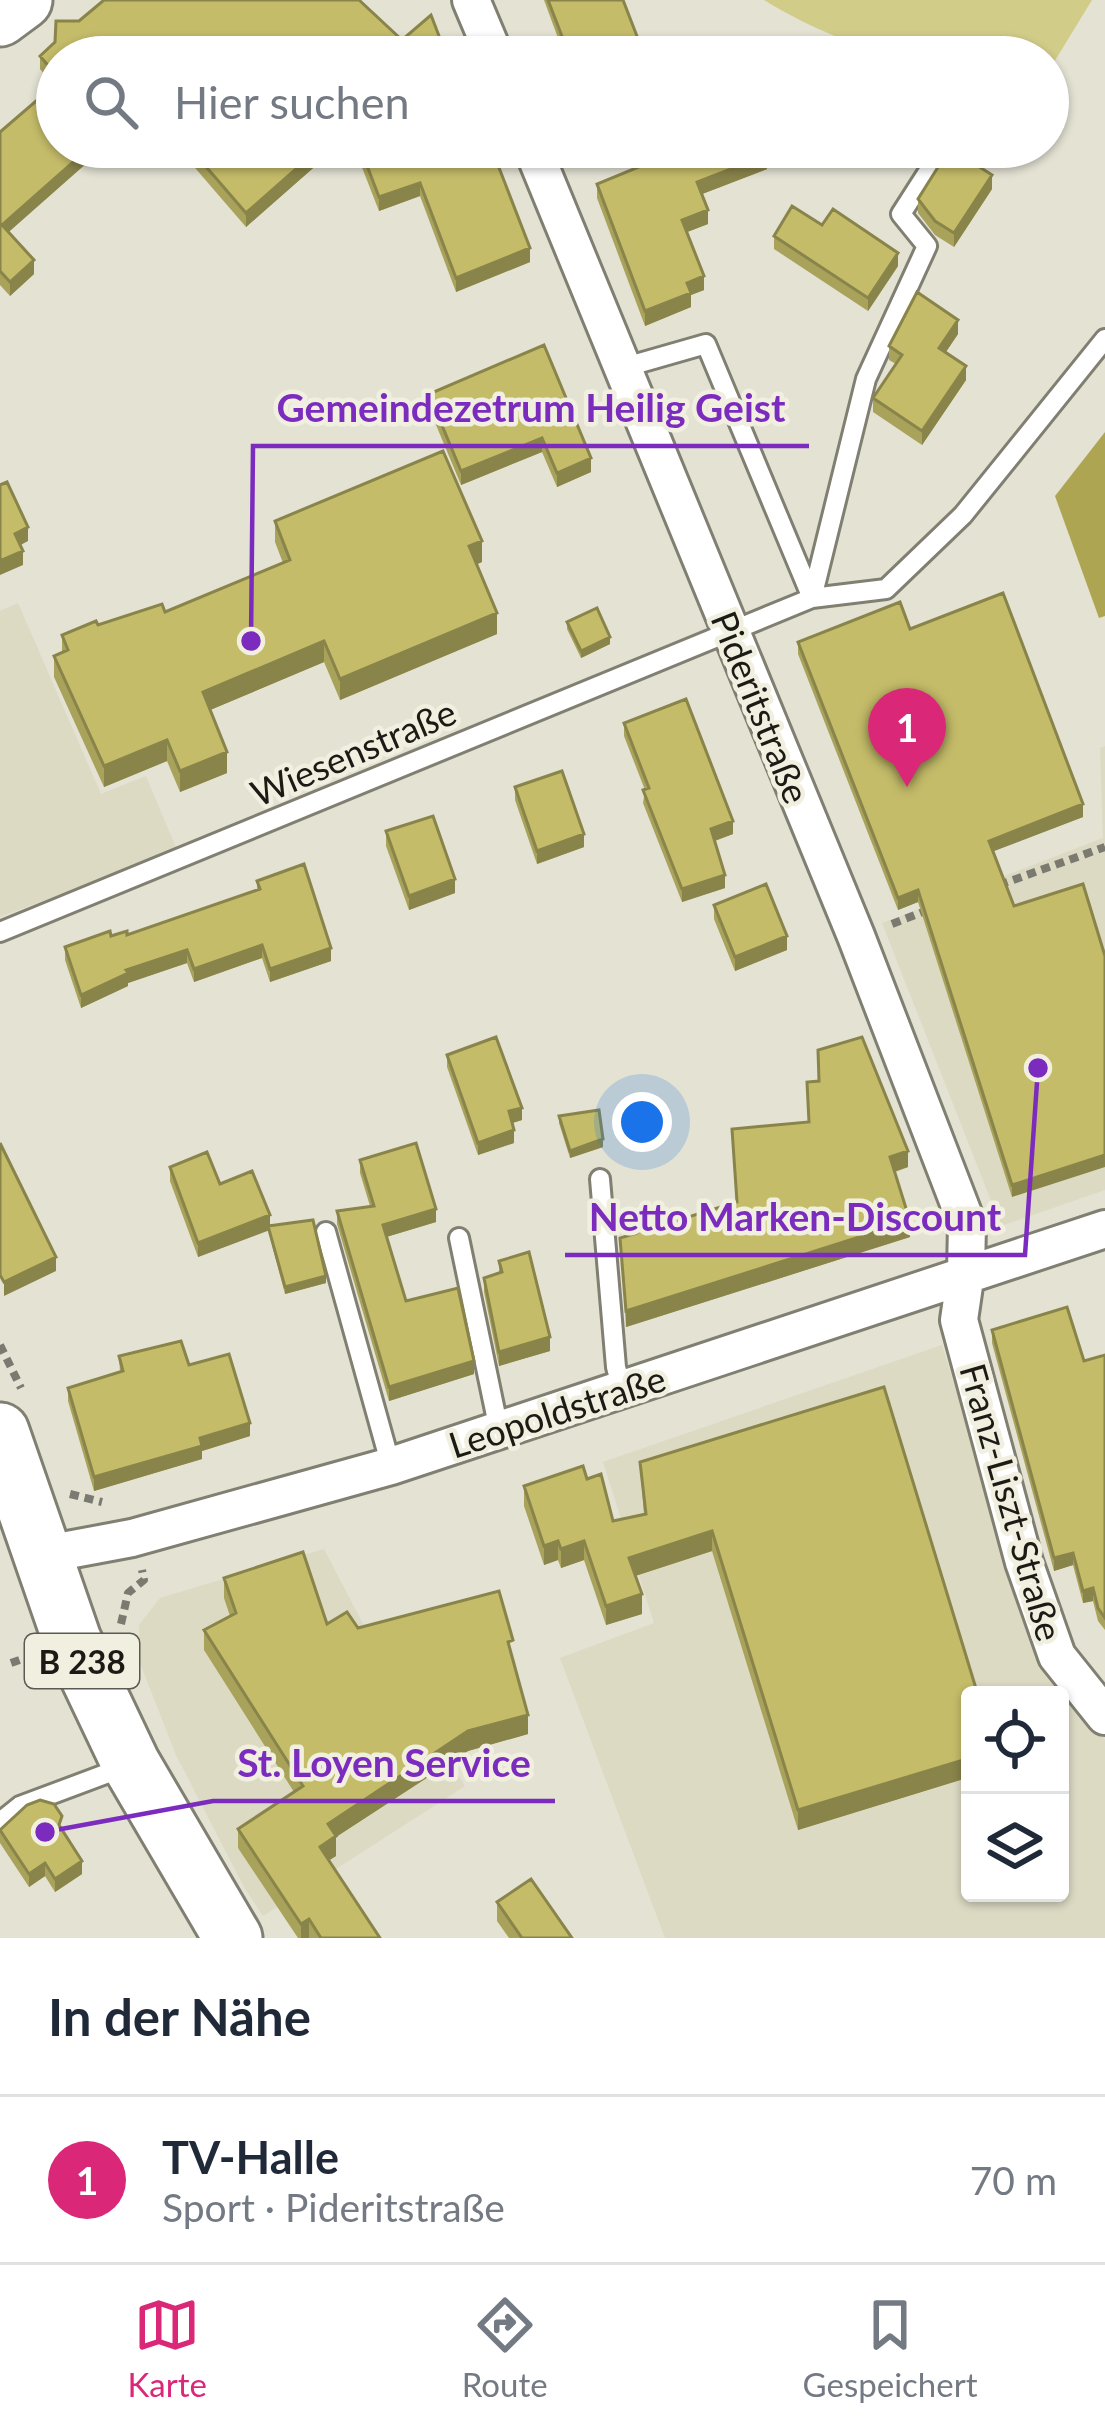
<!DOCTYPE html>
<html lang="de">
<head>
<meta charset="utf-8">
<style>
  body { margin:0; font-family:Lato,sans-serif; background:#f6f6f7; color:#1f2937 }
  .controls { position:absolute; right:36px; bottom:36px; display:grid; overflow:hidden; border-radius:12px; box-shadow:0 3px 9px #0004 }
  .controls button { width:108px; height:108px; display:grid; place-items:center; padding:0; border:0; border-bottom:3px solid #e0e1e3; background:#fff; color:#1f2937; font:60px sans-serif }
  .you { position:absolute; left:642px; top:1122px; width:42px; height:42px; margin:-30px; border:9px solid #fff; border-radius:50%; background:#1a73e8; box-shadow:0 0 0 18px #1a73e833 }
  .badge { display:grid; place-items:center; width:78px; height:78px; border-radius:50%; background:#db2777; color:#fff; font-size:39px; font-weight:700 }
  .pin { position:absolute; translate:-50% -99px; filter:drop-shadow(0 3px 6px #0008) }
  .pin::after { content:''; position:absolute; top:63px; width:42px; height:36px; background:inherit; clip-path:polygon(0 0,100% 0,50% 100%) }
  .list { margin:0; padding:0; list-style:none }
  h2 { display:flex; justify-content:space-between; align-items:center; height:156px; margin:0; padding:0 48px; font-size:51px }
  h2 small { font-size:39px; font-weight:400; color:#747a83 }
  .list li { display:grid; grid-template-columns:78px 1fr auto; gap:36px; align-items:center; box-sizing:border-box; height:168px; padding:0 48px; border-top:3px solid #e0e1e3 }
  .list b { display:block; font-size:45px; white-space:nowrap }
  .list p { margin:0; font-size:39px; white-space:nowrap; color:#747a83 }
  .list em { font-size:39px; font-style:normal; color:#747a83 }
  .icon { flex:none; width:66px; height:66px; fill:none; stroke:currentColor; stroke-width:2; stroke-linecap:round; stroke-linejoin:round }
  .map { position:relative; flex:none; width:1105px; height:1938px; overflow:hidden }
  .search { position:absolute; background:#fff; box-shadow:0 3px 9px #0004; left:36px; right:36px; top:36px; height:132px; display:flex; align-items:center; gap:30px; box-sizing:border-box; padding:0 42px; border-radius:66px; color:#747a83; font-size:45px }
  .sheet { height:324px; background:#fff }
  nav { display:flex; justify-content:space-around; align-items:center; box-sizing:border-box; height:168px; border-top:3px solid #e0e1e3; background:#fff; font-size:33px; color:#747a83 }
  nav a { display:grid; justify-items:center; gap:6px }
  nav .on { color:#db2777 }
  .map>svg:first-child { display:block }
  .built { fill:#dcdac3; fill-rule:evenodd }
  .green { fill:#d2cc89 }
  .forest { fill:#aea552 }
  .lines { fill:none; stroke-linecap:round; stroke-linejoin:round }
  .service-casing { stroke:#807f71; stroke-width:24 }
  .minor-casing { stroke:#807f71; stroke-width:42 }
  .primary-casing { stroke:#807f71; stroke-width:63 }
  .path { stroke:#7b7a70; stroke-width:8; stroke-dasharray:9 6; stroke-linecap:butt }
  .service { stroke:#fff; stroke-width:18 }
  .minor { stroke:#fff; stroke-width:36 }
  .primary { stroke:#fff; stroke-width:57 }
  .wall { fill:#a9a25a }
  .shaded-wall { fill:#89844a }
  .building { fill:#c4bc69; stroke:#89844a; stroke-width:3 }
  .labels { text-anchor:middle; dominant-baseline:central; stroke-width:9; stroke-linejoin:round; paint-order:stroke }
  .shield { fill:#f1efe0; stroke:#5b5a52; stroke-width:3 }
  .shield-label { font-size:33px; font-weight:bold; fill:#1b1a15 }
  .street-label { font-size:36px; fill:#1b1a15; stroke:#f1efe0 }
  .leader { fill:none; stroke:#7b2cbf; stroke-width:4.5 }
  .callout-dot { fill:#7b2cbf; stroke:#f1efe0; stroke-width:4.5 }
  .callout-label { font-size:39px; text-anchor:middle; font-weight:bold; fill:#7b2cbf; stroke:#f1efe0; stroke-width:9; stroke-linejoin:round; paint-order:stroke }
</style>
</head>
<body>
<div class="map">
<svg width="1105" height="1938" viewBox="0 0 1105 1938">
  <rect width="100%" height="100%" fill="#e3e2d3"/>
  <!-- built -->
  <path class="built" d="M18 603 101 794 146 776 177 850 0 917V611Z
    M1105 746V1190L1001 1226 882 923 1103 838 1100 748Z
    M942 1345 1041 1662 1105 1740V1938H665L560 1658 654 1623 603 1462ZM970 1695H1060V1893H970Z
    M324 1549 363 1624 465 1786 263 1916 244 1887 176 1755 140 1663 139 1625 160 1598Z"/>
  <!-- green -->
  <path class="green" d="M764 0H1092L1048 72V57C1005 57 958 62 914 57 860 50 810 28 764 0Z"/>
  <!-- forest -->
  <path class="forest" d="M1105 432V616L1099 618 1055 496Z"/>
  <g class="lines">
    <defs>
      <path id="service" d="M622 368 706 344 812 598
        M812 598 866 379 927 246 901 214 944 147
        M0 932 812 598 886 589 963 515 1105 339
        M600 1179 616 1367 622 1390
        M326 1232 391 1466
        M459 1238 499 1430
        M0 1822 20 1806 127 1766"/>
      <path id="minor" d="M471 0 495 57
        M532 147 856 936 967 1224 966 1272 959 1320 1024 1562 1057 1656 1105 1716
        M41 1555 132 1538 391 1466 1105 1229"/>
      <path id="primary" d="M0 17 23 0
        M0 1432 72 1640 131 1764 233 1938"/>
    </defs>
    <!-- service casing -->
    <use href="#service" class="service-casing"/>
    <!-- minor casing -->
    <use href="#minor" class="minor-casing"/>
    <!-- primary casing -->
    <use href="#primary" class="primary-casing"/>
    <!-- path -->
    <path class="path" d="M999 885 1105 847
      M892 924 928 910
      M0 1345 21 1388
      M70 1494 102 1502
      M121 1624 128 1593 144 1580 142 1570
      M11 1663 28 1657"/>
    <!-- service -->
    <use href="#service" class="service"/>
    <!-- minor -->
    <use href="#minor" class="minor"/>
    <!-- primary -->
    <use href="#primary" class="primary"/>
  </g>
  <!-- wall -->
  <path class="wall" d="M544 0H623L645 57H565Z
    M402 40 447 57H57V147L9 232 34 274 10 296 0 285V132L54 86 40 69V56Z
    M177 147H337L246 227Z
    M354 147H491L530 262 456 292 420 196 379 211Z
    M681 147H766L767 169 702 194 708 224 687 232 704 290 691 295V307L645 326 597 198V184L683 150Z
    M992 189 954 247 935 235 918 213V199Z
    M822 225 898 266 868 311 774 249V236Z
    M958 334 946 352 966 380 922 445 873 412V398L896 364 889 360V346Z
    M544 345 591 472 557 487 542 452 461 485 429 408V394Z
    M275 521 482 562 476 564 497 634 340 700 324 662 210 710 227 773 180 792 167 761 104 787 54 677V656L62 653V635L98 625 165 612 283 563 275 542Z
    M567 622 610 644 581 658 567 629Z
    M910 629 1083 817 993 851 1014 906 1012 1197 918 902 898 910 798 654V642Z
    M624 723 733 834 715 841 725 888 682 902 643 803 645 790 624 736Z
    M515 787 584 847 537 864 515 800Z
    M386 831 455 893 409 910 386 846Z
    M257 881 331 961 270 982 262 958 194 982 187 963 128 983V986L81 1008 65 960V947L111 936 127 935 257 890Z
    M714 905 787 950 735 971 714 919Z
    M447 1055 522 1120 512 1123 514 1143 478 1155 447 1067Z
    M559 1116 603 1147 570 1158 559 1123Z
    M732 1129 908 1167 895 1172 910 1237 626 1327 620 1238 634 1234V1223H669L736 1202Z
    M360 1160 436 1222 386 1237 406 1301 474 1374 389 1401 337 1224V1211L370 1206 360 1173Z
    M170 1167 220 1184 270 1226 326 1283 285 1294 268 1230 198 1257 170 1181Z
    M499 1261 550 1351 499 1366 484 1292V1278L499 1273Z
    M992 1330 1084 1361 1105 1355V1630L1098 1621 1093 1601 1083 1603 1073 1565 1054 1571 992 1343Z
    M119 1356 189 1365 250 1436 202 1451V1459L94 1491 68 1401V1388L120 1372Z
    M640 1462 970 1695V1777L798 1830 712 1551 635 1576 642 1614 606 1625 584 1560 561 1568 558 1560 544 1565 524 1506V1486L587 1479 613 1521 644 1515Z
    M224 1578 327 1624 358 1628 513 1659 528 1734 468 1751 336 1837V1856L329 1860 380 1938H298L238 1848V1829L294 1792 204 1650V1630L230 1616 224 1598Z
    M0 1828 61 1829 82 1874 55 1892 45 1876 29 1887 0 1843Z
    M497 1902 572 1938H509L497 1921Z"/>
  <!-- shaded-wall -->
  <path class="shaded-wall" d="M90 147H105L2 238V225Z
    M321 147H337L246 227V213Z
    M767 155V169L697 196V182Z
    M992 175V189L954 247V233Z
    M420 183V196L379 211V197Z
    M708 210V224L682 234V220Z
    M530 248V262L456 292V278Z
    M898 253V266L868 311V298Z
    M34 260V274L10 296V282Z
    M704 276V290L691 295V307L645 326V311L687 283Z
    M958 320V334L939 362V348Z
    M966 366V380L922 445V431Z
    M542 438V452L461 485V471Z
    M591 458V472L557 487V473Z
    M28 527V541L15 548V534Z
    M482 541V562L469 568V546Z
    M23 551V565L0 575V561Z
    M497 613V634L340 700V679Z
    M610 637V644L581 658V651Z
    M324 641V662L203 713V692Z
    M167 740V761L104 787V766Z
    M227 752V773L180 792V771Z
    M1083 804V817L989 853V841Z
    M733 821V834L711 842V829Z
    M584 834V847L537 864V851Z
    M725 875V888L682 902V889Z
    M455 879V893L409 910V896Z
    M918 890V902L898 910V898Z
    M787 936V950L735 971V957Z
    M262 945V958L194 982V969Z
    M331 948V961L270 982V969Z
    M187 950V963L128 983V986L81 1008V995L126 970Z
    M522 1108V1120L509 1124V1111Z
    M514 1130V1143L478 1155V1143Z
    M603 1139V1147L570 1158V1151Z
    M908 1151V1167L890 1173V1157Z
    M1105 1155V1167L1012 1197V1185Z
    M436 1209V1222L383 1238V1225Z
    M270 1215V1230L198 1257V1243Z
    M910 1221V1237L626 1327V1311Z
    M56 1257V1271L4 1296V1282Z
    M326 1276V1283L285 1294V1287Z
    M550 1337V1351L499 1366V1352Z
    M474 1361V1374L389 1401V1387Z
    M250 1423V1436L202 1451V1459L94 1491V1477L200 1438Z
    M712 1531V1551L629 1578V1558Z
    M558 1541V1560L544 1565V1546Z
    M584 1541V1560L561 1568V1549Z
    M1073 1553V1565L1054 1571V1558Z
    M1093 1588V1601L1083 1603V1591Z
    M642 1594V1614L606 1625V1606Z
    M528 1715V1734L468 1751 336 1837V1856L320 1866V1847L328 1824 468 1731Z
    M970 1758V1777L798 1830V1810Z
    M82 1861V1874L55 1892V1879Z
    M45 1863V1876L29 1887V1874Z
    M309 1919V1938H301V1924Z"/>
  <!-- building -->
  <path class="building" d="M104 0H359L402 40 431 15 447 57H57V76L40 56 55 42 56 21H79Z
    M548 0H623L645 57H570Z
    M57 83V147H90L2 225 34 260 10 282 0 271V132Z
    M189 147H321L246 213Z
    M360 147H491L530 248 456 278 420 183 379 197Z
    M687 147H766L767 155 697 182 708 210 682 220 704 276 687 283 691 293 645 311 597 184Z
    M950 148 992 175 954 233 935 221 918 199Z
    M792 206 822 225 833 209 898 253 868 298 774 236Z
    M917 292 958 320 939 348 966 366 922 431 873 398 902 355 889 346Z
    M544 345 591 458 557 473 542 438 461 471 429 394Z
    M443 451 482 541 469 546 497 613 340 679 324 641 203 692 227 752 180 771 167 740 104 766 54 656 68 650 62 635 96 621 98 625 162 604 165 612 290 560 275 521Z
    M7 482 28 527 15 534 23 551 0 561V485Z
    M1003 593 1083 804 989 841 1014 906 1083 884 1105 956V1155L1012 1185 918 890 898 898 798 642 900 602 910 629Z
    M597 608 610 637 581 651 567 622Z
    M686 699 733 821 711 829 725 875 682 889 643 790 649 788 624 723Z
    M562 771 584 834 537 851 515 787Z
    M433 816 455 879 409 896 386 831Z
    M304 864 331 948 270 969 262 945 194 969 187 950 126 970 128 973 81 995 65 947 110 931 111 936 127 931V935L260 889 257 881Z
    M766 884 787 936 735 957 714 905Z
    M496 1037 522 1108 509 1111 514 1130 478 1143 447 1055Z
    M862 1037 908 1151 890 1157 910 1221 626 1311 620 1238 637 1233 634 1223 666 1214 669 1223 737 1202 732 1129 809 1122 807 1082 819 1081 818 1050Z
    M599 1110 603 1139 570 1151 559 1116Z
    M0 1143 56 1257 4 1282 0 1275Z
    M416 1143 436 1209 383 1225 406 1301 458 1288 474 1361 389 1387 337 1211 374 1206 360 1160Z
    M207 1152 220 1184 252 1171 270 1215 198 1243 170 1167Z
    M313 1220 326 1276 285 1287 268 1226Z
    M529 1252 550 1337 499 1352 484 1278 502 1272 499 1261Z
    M1067 1307 1084 1361 1105 1355V1618L1098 1608 1093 1588 1083 1591 1073 1553 1054 1558 992 1330Z
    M181 1341 189 1365 229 1354 250 1423 200 1438 202 1446 94 1477 68 1388 123 1371 119 1356Z
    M884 1387 978 1695H970V1758L798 1810 712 1531 629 1558 642 1594 606 1606 584 1541 561 1549 558 1541 544 1546 524 1486 583 1466 587 1479 601 1474 613 1521 646 1514 640 1462Z
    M303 1552 327 1624 347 1612 358 1628 499 1591 513 1640 508 1642 528 1715 468 1731 328 1824 336 1836 320 1847 380 1938H321L309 1919 301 1924 238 1829 303 1786 204 1630 236 1613 224 1578Z
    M40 1800 54 1804 62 1816 59 1825 82 1861 55 1879 45 1863 29 1874 0 1830 27 1805Z
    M531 1879 572 1938H522L497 1902Z"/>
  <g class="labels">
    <!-- shield labels -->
    <rect class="shield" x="25" y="1634" width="114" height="54" rx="9"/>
    <g class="shield-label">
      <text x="82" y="1661">B 238</text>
    </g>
    <!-- street labels -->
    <g class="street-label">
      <text transform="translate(761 707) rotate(68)">Pideritstraße</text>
      <text transform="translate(353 752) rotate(-23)">Wiesenstraße</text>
      <text transform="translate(557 1411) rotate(-18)">Leopoldstraße</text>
      <text transform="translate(1012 1502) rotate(74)">Franz-Liszt-Straße</text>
    </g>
  </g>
  <!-- callouts -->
  <path class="leader" d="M251 641L253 446H809M1038 1068L1025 1255H565M45 1832L213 1801H555"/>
  <g class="callout-dot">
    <circle cx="251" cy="641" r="12"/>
    <circle cx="1038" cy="1068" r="12"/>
    <circle cx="45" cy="1832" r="12"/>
  </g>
  <g class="callout-label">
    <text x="531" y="422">Gemeindezetrum Heilig Geist</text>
    <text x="795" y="1231">Netto Marken-Discount</text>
    <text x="384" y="1777">St. Loyen Service</text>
  </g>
</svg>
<div class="controls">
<button><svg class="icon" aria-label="locate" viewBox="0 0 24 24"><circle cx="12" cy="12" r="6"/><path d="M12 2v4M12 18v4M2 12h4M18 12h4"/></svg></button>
<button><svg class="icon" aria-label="layers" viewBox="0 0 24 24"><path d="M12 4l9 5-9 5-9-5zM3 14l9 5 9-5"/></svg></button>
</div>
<div class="you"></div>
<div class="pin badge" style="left:907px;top:787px">1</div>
<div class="search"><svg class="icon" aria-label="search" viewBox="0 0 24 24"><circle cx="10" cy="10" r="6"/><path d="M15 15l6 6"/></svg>Hier suchen</div>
</div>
<section class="sheet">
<h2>In der Nähe<small></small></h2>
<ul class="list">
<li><span class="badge">1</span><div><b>TV-Halle</b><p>Sport · Pideritstraße</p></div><em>70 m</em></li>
</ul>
</section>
<nav>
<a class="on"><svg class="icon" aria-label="map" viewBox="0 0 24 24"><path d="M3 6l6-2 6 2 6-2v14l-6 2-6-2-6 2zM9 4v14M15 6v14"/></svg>Karte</a>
<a><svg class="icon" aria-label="directions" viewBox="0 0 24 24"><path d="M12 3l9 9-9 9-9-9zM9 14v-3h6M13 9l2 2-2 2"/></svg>Route</a>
<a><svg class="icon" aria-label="saved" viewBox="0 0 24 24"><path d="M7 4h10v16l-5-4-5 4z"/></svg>Gespeichert</a>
</nav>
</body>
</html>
